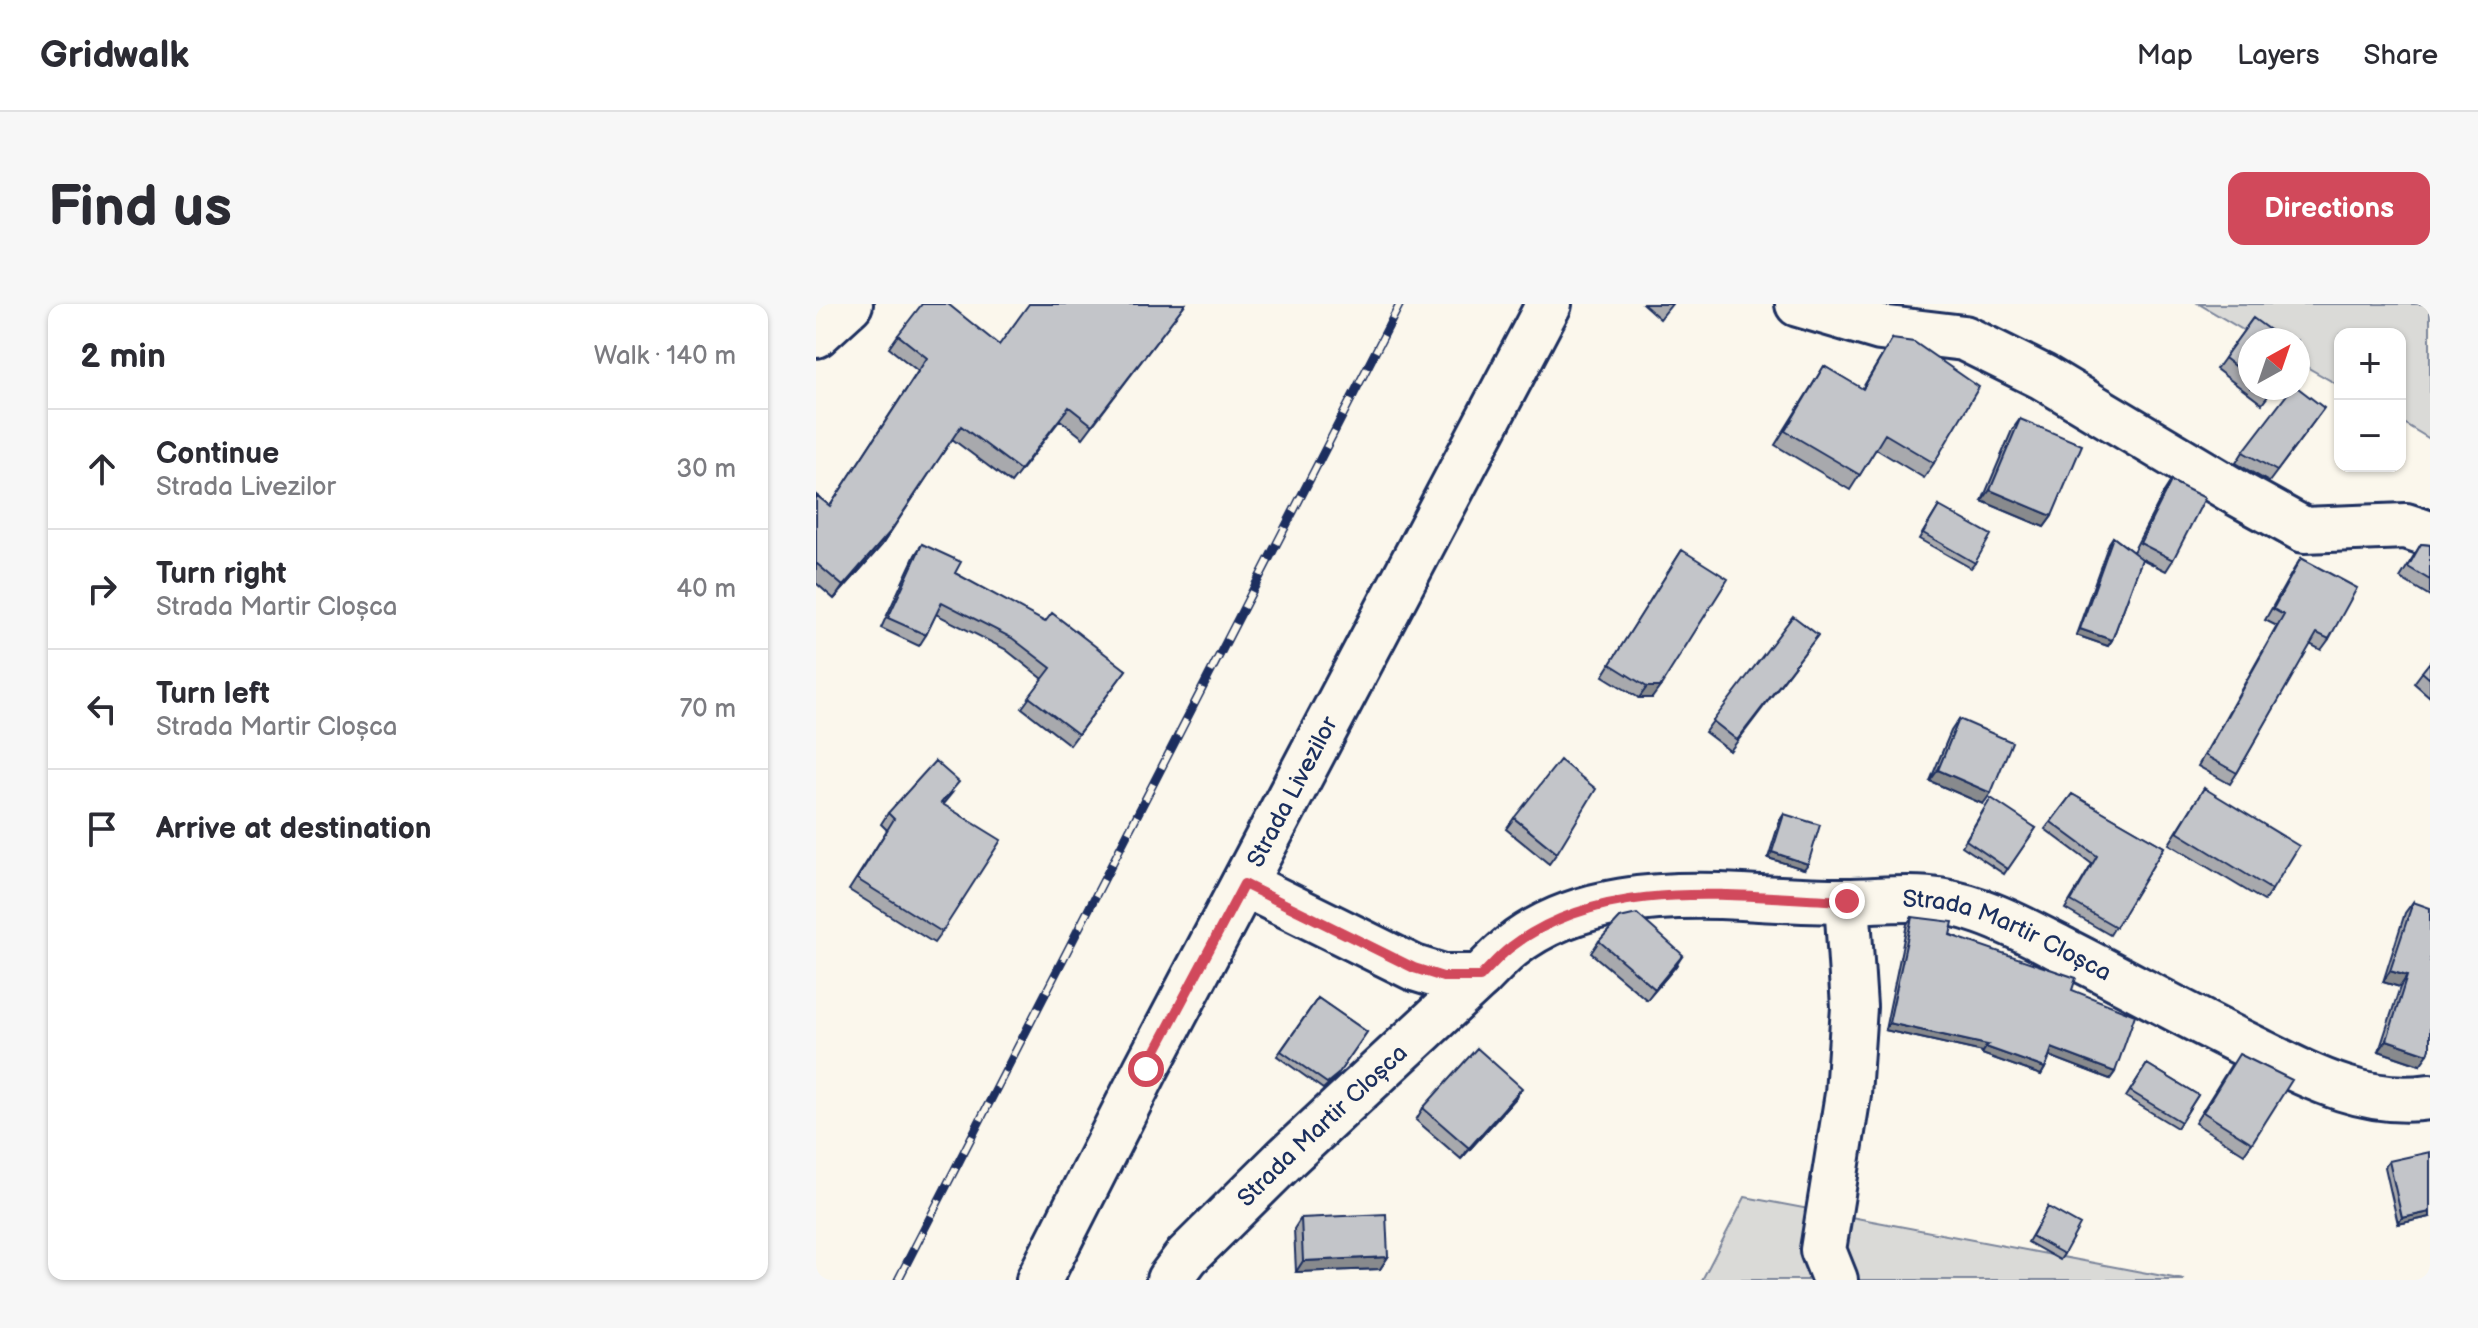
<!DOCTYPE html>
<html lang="en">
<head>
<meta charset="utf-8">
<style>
  body { margin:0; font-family:"Balsamiq Sans",sans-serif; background:#f7f7f7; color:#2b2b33 }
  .controls { position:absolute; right:24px; top:24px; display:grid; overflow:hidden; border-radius:16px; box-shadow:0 2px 6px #0004 }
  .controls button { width:72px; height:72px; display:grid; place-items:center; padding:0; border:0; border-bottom:2px solid #e1e1e2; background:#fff; color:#2b2b33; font:40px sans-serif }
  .compass { position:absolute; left:1422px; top:24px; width:72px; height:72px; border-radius:50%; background:#fff; box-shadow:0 2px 6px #0004; rotate:40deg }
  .stop { position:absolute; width:24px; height:24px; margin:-18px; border:6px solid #d1495b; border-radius:50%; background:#fff }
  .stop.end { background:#d1495b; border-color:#fff; box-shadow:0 2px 8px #0008 }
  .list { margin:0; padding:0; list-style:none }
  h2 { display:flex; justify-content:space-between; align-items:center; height:104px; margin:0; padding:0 32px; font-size:34px }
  h2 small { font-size:26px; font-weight:400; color:#7c7c81 }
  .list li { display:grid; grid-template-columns:52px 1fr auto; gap:24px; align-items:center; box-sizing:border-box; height:120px; padding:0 32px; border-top:2px solid #e1e1e2 }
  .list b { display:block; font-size:30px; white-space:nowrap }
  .list p { margin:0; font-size:26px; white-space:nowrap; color:#7c7c81 }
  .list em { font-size:26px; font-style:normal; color:#7c7c81 }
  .icon { flex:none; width:44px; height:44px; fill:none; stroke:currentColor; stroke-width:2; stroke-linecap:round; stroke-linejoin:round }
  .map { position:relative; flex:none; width:1614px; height:976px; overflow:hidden; border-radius:16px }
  header { display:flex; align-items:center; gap:48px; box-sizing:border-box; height:112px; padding:0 40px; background:#fff; border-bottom:2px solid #e1e1e2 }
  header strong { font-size:38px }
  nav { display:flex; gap:44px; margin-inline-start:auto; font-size:28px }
  .intro { display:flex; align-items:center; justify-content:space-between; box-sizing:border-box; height:192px; padding:0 48px }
  h1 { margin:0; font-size:56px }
  .button { padding:20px 36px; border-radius:16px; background:#d1495b; color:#fff; font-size:28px; font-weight:700 }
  main { display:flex; gap:48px; padding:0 48px }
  aside { flex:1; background:#fff; border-radius:16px; box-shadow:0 2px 6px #0004 }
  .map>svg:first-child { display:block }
  .green { fill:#dadad7; stroke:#7a849a; stroke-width:2 }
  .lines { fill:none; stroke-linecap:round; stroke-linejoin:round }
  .minor-casing { stroke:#1b2f5e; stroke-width:50 }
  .primary-casing { stroke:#1b2f5e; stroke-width:50 }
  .minor { stroke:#fbf7ec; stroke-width:44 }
  .primary { stroke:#fbf7ec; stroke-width:44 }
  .rail-casing { stroke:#1b2f5e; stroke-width:9 }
  .rail { stroke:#fbf7ec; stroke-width:6; stroke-dasharray:18; stroke-linecap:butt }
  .wall { fill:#a8a9ad; stroke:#1b2f5e; stroke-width:2 }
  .shaded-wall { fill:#888a8d; stroke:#1b2f5e; stroke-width:2 }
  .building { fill:#c3c5c9; stroke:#1b2f5e; stroke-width:2 }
  .route { stroke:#d1495b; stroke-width:10 }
  .labels { text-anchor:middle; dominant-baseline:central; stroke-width:6; stroke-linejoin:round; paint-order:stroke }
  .street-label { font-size:24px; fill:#1b2f5e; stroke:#fbf7ec }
</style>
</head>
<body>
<header>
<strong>Gridwalk</strong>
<nav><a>Map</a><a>Layers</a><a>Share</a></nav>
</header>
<div class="intro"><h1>Find us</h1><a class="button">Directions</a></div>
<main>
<aside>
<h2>2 min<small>Walk · 140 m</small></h2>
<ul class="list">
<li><svg class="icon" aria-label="ahead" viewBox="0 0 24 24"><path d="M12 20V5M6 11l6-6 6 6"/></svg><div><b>Continue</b><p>Strada Livezilor</p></div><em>30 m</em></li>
<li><svg class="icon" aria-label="right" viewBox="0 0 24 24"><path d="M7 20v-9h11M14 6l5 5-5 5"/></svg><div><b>Turn right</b><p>Strada Martir Cloșca</p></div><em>40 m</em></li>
<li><svg class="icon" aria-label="left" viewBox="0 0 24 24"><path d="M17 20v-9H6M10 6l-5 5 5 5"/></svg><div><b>Turn left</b><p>Strada Martir Cloșca</p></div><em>70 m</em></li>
<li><svg class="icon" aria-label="arrive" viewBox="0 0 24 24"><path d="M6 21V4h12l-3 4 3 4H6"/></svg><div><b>Arrive at destination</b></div></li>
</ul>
</aside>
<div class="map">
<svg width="1614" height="976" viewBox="0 0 1614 976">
  <rect width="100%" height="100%" fill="#fbf7ec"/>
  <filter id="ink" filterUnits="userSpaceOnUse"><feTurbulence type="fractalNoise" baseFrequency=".0125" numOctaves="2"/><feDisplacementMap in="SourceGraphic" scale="16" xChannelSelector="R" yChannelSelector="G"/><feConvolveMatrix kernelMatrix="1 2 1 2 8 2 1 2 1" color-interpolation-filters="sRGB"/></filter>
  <g filter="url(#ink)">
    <!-- green -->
    <path class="green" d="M1383 0H1614V135L1584 117V30H1524V82L1482 58V36H1444Z
      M929 893 1368 976H886Z"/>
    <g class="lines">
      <defs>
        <g id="minor">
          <path d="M982 0 1064 24 1148 34 1227 73 1421 189 1488 226 1590 222 1614 230"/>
          <path d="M0 31 34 0"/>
          <path id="s1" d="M428 580 598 664 627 673H664C674 663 684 652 695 643 759 592 848 589 926 593 960 595 995 597 1029 597 1083 596 1113 589 1166 608 1195 618 1222 633 1249 647 1312 679 1373 713 1437 744 1493 772 1549 803 1614 793"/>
          <path id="s2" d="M353 976 371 952 470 854 664 673"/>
          <path d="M1019 976 1007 946 1032 790 1038 703 1031 597"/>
        </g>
        <g id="primary">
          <path id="s3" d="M223 976 330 765 733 0"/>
        </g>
      </defs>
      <!-- minor casing -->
      <use href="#minor" class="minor-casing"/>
      <!-- primary casing -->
      <use href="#primary" class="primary-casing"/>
      <!-- minor -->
      <use href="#minor" class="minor"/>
      <!-- primary -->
      <use href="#primary" class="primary"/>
      <defs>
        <path id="rail" d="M82 976 584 0"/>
      </defs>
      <!-- rail casing -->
      <use href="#rail" class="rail-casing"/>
      <!-- rail -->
      <use href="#rail" class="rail"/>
    </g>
    <!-- wall -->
    <path class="wall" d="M369 0 267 134 244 116 195 179 136 135 66 241 18 295 0 279V191L14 202 102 67 73 44 82 31 183 41Z
      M827 0H856L844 15Z
      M1437 14 1434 36V84H1458L1446 100 1400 65Z
      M1076 35 1118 159 1108 174 1060 145 1034 186 959 141 1008 62 1046 85Z
      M1508 104 1453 178 1420 159 1427 148Z
      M1204 115 1236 212 1228 223 1166 197 1196 126Z
      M1355 177 1357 256 1350 267 1326 255 1296 336 1292 342 1260 331 1293 239 1297 233 1317 248 1348 188Z
      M1123 202 1159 259 1155 264 1103 235Z
      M106 240 139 269 310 366 254 441 206 404 227 375 189 345 120 310 110 331 103 342 65 324 99 251Z
      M1605 240 1614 241V292L1584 274Z
      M866 246 836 394H823L787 372Z
      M1485 254 1513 335 1505 346 1494 340 1421 469 1414 480 1382 462 1461 322 1449 316 1478 265Z
      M1002 331 914 447 889 428 897 417Z
      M1614 358V393L1598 379Z
      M1143 415 1167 500 1114 477 1135 427Z
      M1388 484 1456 586 1448 597 1353 540Z
      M136 489 127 500 126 628 118 639 33 586 71 526 65 520 72 509Z
      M1256 490 1348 543 1294 631 1249 605 1276 560 1229 525Z
      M1171 500 1220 524 1188 570 1146 542Z
      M968 510 988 565 952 554 964 516Z
      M698 514 741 549 733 560 690 525Z
      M1597 598 1604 761 1563 747 1584 683 1567 678 1589 609Z
      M1096 613 1256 686 1299 768 1294 775 1234 752 1229 764 1225 771 1166 750 1167 748 1069 726 1091 620Z
      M783 637 860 662 831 696 775 649Z
      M502 694 551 728 518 775 507 785 461 752Z
      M1331 760 1382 791 1361 824 1310 793Z
      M1415 761 1436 839 1428 850 1379 819Z
      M699 795 645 855 600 816 607 804Z
      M1573 857 1614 913 1582 920 1569 863Z
      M1232 903 1248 950 1244 956 1212 938Z
      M485 914 572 953 564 965 480 968 478 925Z"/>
    <!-- shaded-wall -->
    <path class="shaded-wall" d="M1174 186 1236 212 1228 223 1166 197Z
      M74 228 66 241 18 295 27 282Z
      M1264 325 1296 336 1292 342 1260 331Z
      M831 383H844L836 394H823Z
      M1122 466 1175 489 1167 500 1114 477Z
      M956 548 992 560 988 565 952 554Z
      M867 651 860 662 831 696 839 685Z
      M1574 667 1591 672 1584 683 1567 678Z
      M1073 719 1172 741 1167 748 1069 726Z
      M1571 736 1612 750 1604 761 1563 747Z
      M1170 743 1229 764 1225 771 1166 750Z
      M1236 744 1299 768 1294 775 1231 751Z
      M706 784 699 795 645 855 653 844Z
      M1614 908V913L1582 920 1586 914Z
      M572 953 564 965 480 968 487 957Z"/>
    <!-- building -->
    <path class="building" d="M106 0H132L183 41 213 0H369L276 121 253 103 204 166 145 122 74 228 27 282 0 259V191L14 202 111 54 82 31Z
      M1437 14 1467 36H1434V74L1408 54Z
      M1076 35 1098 38 1163 83 1118 159 1069 130 1044 171 969 127 1008 62 1047 85Z
      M1448 84H1458L1454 89Z
      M1476 84H1482L1508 104 1461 167 1427 148Z
      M1204 115 1266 141 1236 212 1174 186Z
      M1355 177 1389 194 1357 256 1324 239Z
      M1123 202 1175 231 1159 259 1107 229Z
      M1297 233 1326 255 1296 336 1264 325Z
      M106 240 145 258 139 269 229 318 236 309 310 366 262 430 213 393 235 364 196 334 126 298 110 331 72 314Z
      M1605 240 1614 241V276L1592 263Z
      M866 246 912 275 844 383H831L794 360Z
      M1485 254 1541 284 1513 335 1501 329 1421 469 1389 451 1468 311 1457 305Z
      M977 312 1002 331 921 436 897 417Z
      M1614 358V375L1606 368Z
      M1143 415 1196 438 1175 489 1122 466Z
      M744 456 780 485 741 549 698 514Z
      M119 457 143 478 125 499 185 536 126 628 41 575 78 515 72 509Z
      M1388 484 1483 542 1456 586 1361 528Z
      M1256 490 1348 543 1300 623 1255 597 1281 552 1235 518Z
      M1175 494 1220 524 1192 565 1150 536Z
      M968 510 1004 521 992 560 956 548Z
      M1597 598 1614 604V744L1612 750 1571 736 1591 672 1574 667Z
      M821 610 867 651 839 685 783 637 804 614Z
      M1096 613 1137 618 1134 631 1260 674 1256 686 1319 711 1299 768 1236 744 1229 764 1170 743 1172 741 1073 719Z
      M502 694 551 728 522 770 511 779 465 747Z
      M661 744 706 784 653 844 607 804Z
      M1423 750 1476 776 1436 839 1387 808Z
      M1331 760 1382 791 1365 818 1314 787Z
      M1614 848V908L1586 914 1573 857Z
      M1232 903 1264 921 1248 950 1216 932Z
      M570 910 572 953 487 957 485 914Z"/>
  </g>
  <g class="lines" filter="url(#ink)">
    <!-- route -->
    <path class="route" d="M330 765 428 580 598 664 627 673H664C674 663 684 651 695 643 789 571 921 593 1031 597"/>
  </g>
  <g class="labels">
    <!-- street labels -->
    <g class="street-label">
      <text stroke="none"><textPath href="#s3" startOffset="550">Strada Livezilor</textPath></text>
      <text stroke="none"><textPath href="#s1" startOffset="814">Strada Martir Cloșca</textPath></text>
      <text stroke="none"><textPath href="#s2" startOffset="218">Strada Martir Cloșca</textPath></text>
    </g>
  </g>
</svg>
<div class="controls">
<button>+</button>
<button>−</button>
</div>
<svg class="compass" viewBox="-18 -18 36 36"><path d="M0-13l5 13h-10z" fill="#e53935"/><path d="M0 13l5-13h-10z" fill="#7c7c81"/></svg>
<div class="stop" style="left:330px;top:765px"></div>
<div class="stop end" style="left:1031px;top:597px"></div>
</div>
</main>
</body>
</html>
